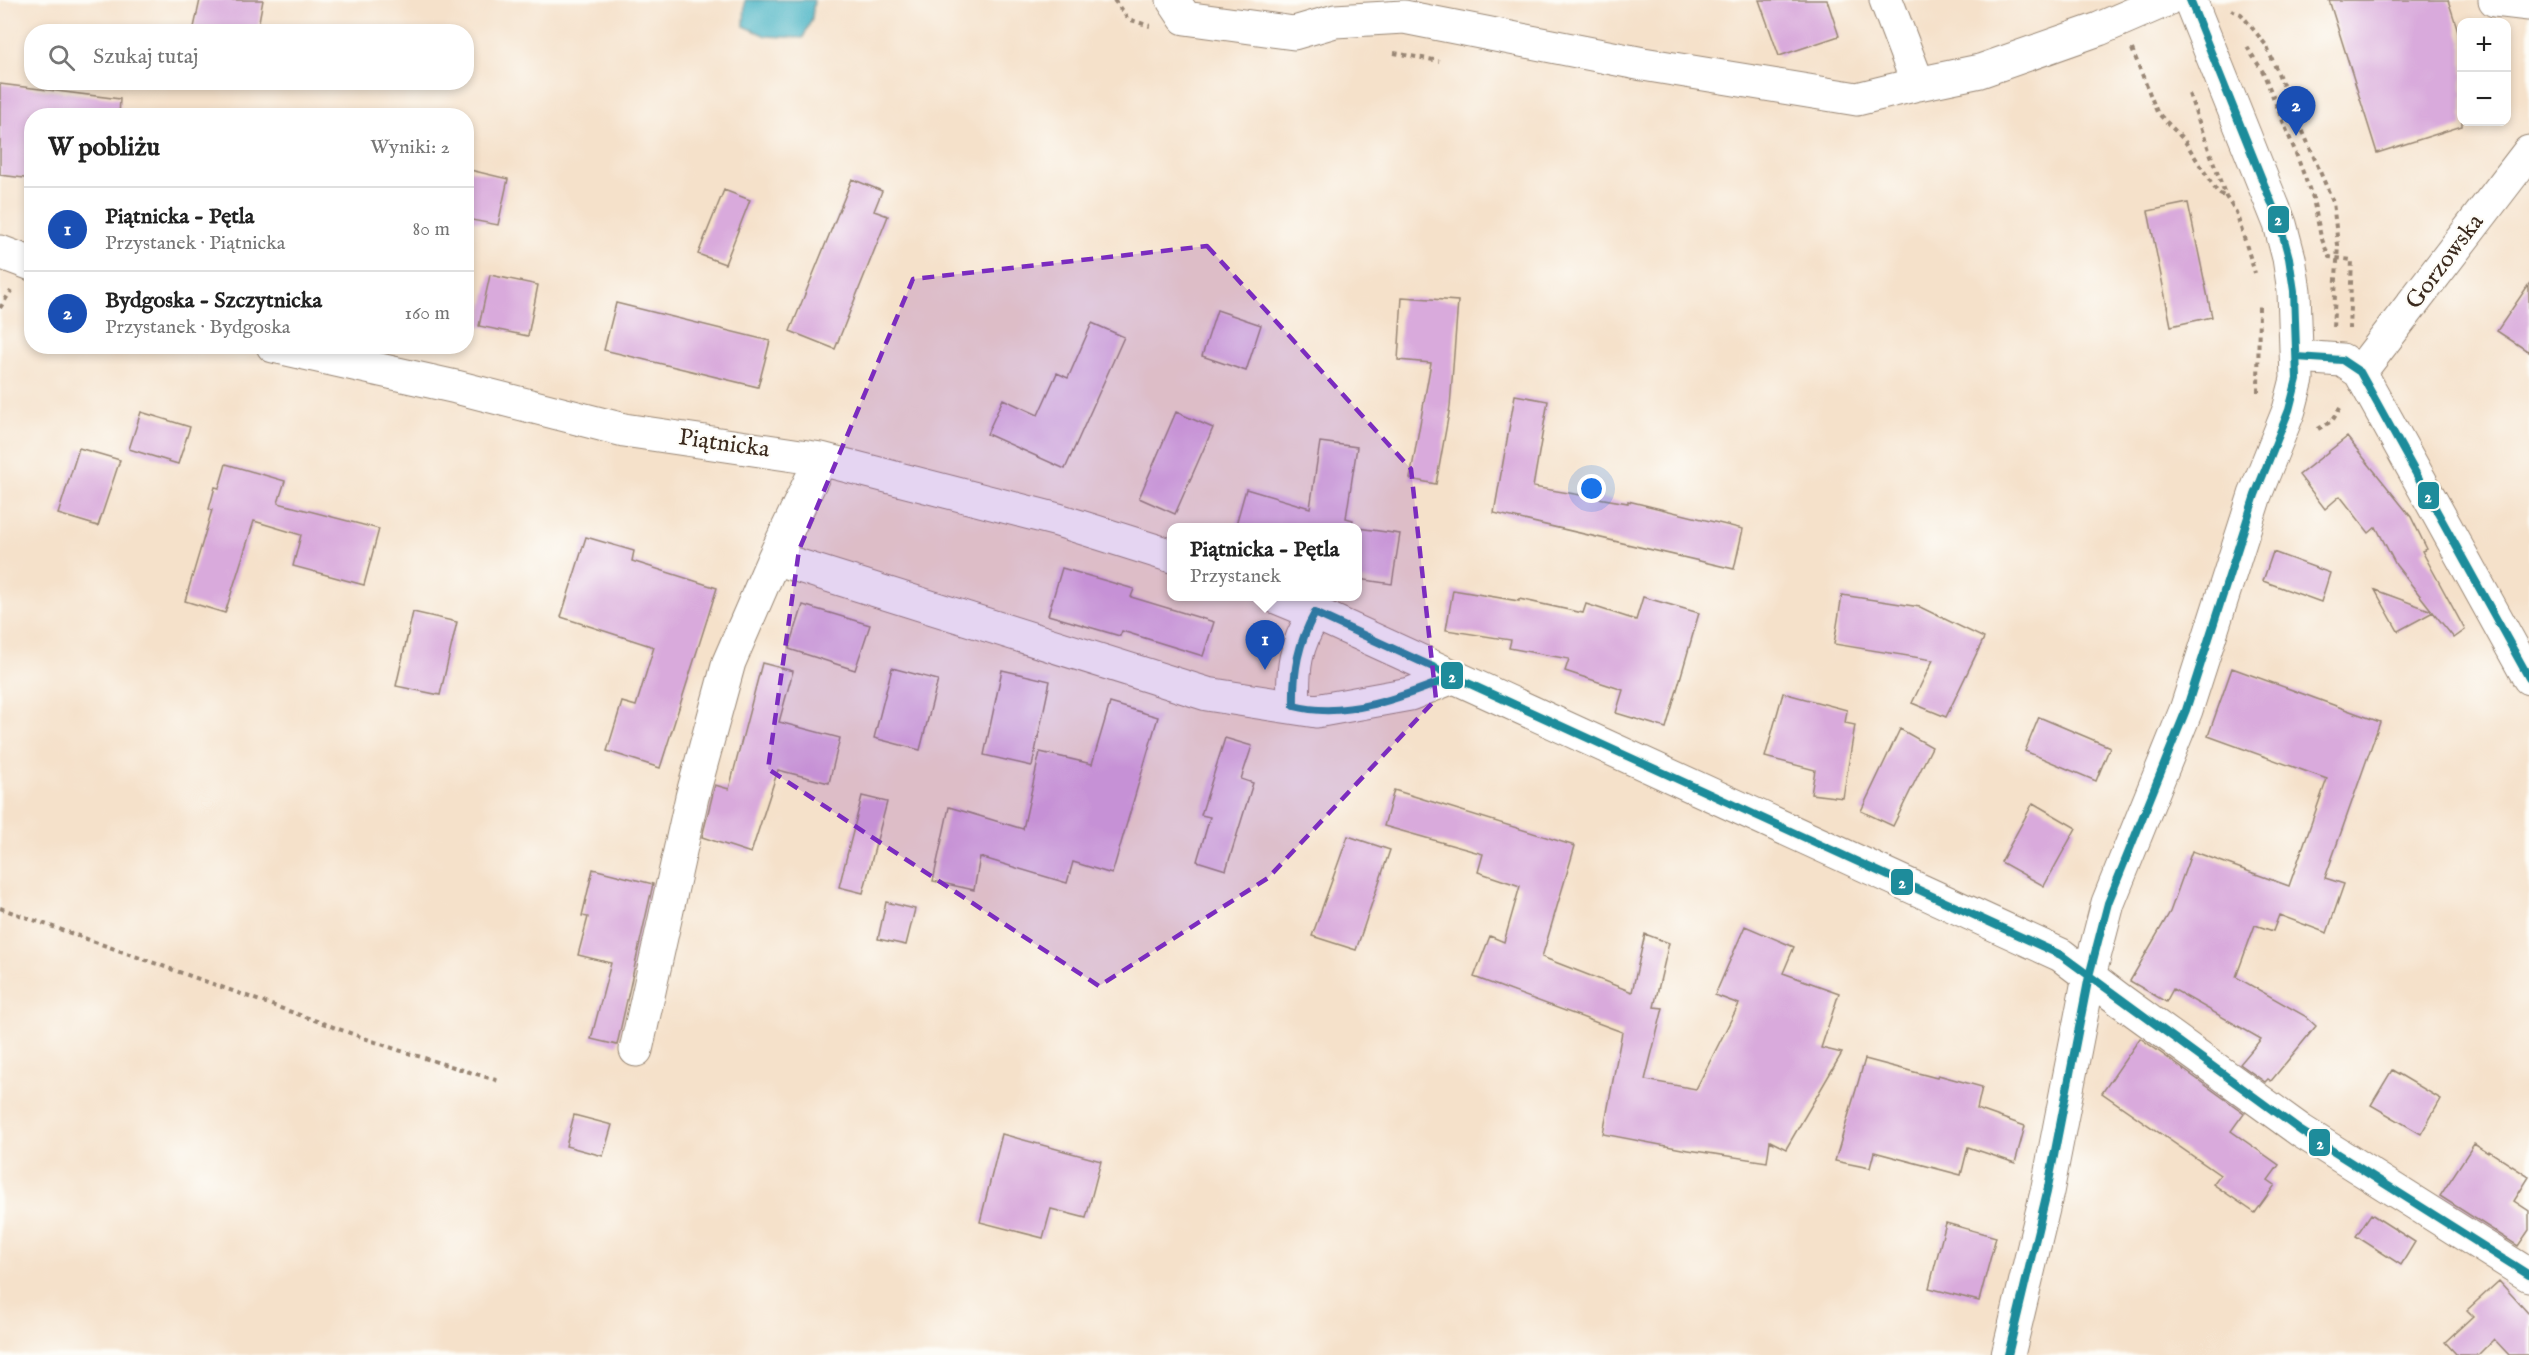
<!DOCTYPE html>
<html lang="pl">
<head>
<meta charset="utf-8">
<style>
  body { margin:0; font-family:"IM FELL English",serif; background:#f6f6f6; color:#222 }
  .controls { position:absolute; right:18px; top:18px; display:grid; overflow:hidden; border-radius:12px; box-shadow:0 3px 9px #0003 }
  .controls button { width:54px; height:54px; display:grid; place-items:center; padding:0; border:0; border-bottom:2px solid #e0e0e0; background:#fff; color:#222; font:30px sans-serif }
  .you { position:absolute; left:1592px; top:489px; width:21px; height:21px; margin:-15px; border:4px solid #fff; border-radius:50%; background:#1a73e8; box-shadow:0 0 0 9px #1a73e833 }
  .badge { display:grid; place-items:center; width:39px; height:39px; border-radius:50%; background:#b5179e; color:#fff; font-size:20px; font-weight:700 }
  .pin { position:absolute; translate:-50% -50px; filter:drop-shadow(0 2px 3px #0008) }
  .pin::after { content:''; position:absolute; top:32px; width:21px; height:18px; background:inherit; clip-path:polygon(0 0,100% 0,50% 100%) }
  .popup { position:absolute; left:1167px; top:523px; width:195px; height:78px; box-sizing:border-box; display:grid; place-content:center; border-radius:12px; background:#fff; filter:drop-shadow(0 2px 4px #0005); font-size:20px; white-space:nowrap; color:#767676 }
  .popup b { font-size:22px; color:#222 }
  .popup::after { content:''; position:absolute; left:50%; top:100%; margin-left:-12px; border:12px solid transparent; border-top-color:#fff }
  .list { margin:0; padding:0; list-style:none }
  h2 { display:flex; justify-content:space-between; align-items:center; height:78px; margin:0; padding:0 24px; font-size:26px }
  h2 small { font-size:20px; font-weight:400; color:#767676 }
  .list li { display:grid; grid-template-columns:39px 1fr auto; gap:18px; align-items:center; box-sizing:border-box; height:84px; padding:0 24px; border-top:2px solid #e0e0e0 }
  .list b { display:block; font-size:22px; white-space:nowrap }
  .list p { margin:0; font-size:20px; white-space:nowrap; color:#767676 }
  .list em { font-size:20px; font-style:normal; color:#767676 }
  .icon { flex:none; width:33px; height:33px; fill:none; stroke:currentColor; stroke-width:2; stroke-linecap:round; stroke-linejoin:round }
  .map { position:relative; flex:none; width:2529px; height:1355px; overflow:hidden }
  .search { position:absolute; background:#fff; box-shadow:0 3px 9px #0003; left:24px; top:24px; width:450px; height:66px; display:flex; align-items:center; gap:15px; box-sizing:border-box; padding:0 21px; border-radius:24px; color:#767676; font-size:22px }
  .panel { position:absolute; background:#fff; box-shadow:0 3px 9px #0003; left:24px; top:108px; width:450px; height:246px; border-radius:24px }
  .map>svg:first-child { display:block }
  .water { fill:#47b3c4; stroke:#416e71; stroke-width:1.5 }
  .building { fill:#d9aadc }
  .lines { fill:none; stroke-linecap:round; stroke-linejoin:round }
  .minor-casing { stroke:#988674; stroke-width:35 }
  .path { stroke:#988674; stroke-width:4; stroke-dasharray:4.5 4.5; stroke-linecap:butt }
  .minor { stroke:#fff; stroke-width:33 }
  .bus-1-casing { stroke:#fdfcf7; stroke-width:12 }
  .bus-1 { stroke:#1e8c9b; stroke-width:8 }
  .marked { fill:#7b2cbf; fill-opacity:0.2; stroke:#7b2cbf; stroke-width:4.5; stroke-dasharray:12 8; stroke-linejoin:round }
  .labels { text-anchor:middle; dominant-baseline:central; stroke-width:4.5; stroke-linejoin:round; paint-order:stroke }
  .street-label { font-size:24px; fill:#3b2a1e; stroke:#fdfcf7 }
  .line-badge { stroke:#fdfcf7; stroke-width:2 }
  .badge-label { font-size:16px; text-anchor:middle; font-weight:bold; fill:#fff }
</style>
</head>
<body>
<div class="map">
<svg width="2529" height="1355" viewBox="0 0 2529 1355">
  <rect width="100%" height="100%" fill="#fdfcf7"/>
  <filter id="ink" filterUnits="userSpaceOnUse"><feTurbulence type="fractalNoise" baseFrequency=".0167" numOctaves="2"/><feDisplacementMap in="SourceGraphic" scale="12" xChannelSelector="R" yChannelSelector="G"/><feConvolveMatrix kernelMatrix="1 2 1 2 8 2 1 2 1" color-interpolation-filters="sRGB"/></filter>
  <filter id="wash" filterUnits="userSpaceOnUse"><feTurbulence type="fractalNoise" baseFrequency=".008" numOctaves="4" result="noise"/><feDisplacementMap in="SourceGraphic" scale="24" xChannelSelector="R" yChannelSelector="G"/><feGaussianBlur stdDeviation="1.35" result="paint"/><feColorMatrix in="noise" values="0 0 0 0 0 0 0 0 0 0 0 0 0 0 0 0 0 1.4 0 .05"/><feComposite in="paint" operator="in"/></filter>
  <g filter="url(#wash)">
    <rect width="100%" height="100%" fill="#f5e1ca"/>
    <!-- water -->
    <path class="water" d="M745 0H814L812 18 803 38 766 36 744 26Z"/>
    <g id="blocks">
      <!-- building -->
      <path class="building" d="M200 0H263L257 32H193Z
        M1759 0H1827L1839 36 1779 56Z
        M2329 0H2448L2462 43V126L2377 153Z
        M0 84 120 99 119 116H32V179L0 175Z
        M466 169 508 179 498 225 466 219Z
        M852 179 882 191 874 211 888 216 835 349 790 331Z
        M724 190 750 200 725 264 698 254Z
        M2188 203 2212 317 2171 326 2148 211Z
        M490 275 538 285 528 336 479 326Z
        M2529 284V352L2497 331Z
        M1402 297 1458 301 1450 407 1436 484 1410 479 1431 363 1398 360Z
        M616 303 770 341 758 387 604 350Z
        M1217 310 1261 325 1246 371 1202 356Z
        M1092 323 1124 337 1065 469 987 434 1003 399 1038 415 1057 373 1068 378Z
        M1515 395 1548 401 1533 487 1628 503V501L1743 529 1734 569 1494 513Z
        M141 412 190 427 178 464 129 449Z
        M1176 412 1213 428 1175 514 1139 498Z
        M2347 437 2411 517 2427 549 2422 551 2465 630 2454 638 2433 612 2398 631 2375 590 2432 611 2396 565 2376 527 2369 533 2340 496 2325 509 2299 475Z
        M1320 442 1357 447 1346 518 1353 520 1352 528H1235L1246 489 1310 508Z
        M79 448 120 460 98 526 58 514Z
        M226 464 285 481 278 503 379 529 364 585 293 566 301 535 254 521 225 613 185 601 212 510 209 509 215 487 219 488Z
        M1358 528 1400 534 1392 584 1358 579Z
        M586 537 634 551 632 561 717 588 660 768 607 751 622 702 636 706 654 647 561 617Z
        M2273 552 2330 573 2321 602 2263 581Z
        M1062 568 1134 589 1131 597 1214 622 1203 656 1122 631 1120 636 1048 615Z
        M1453 590 1519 601V599L1583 613 1586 604 1636 620 1643 597 1699 613 1666 728 1616 713 1623 690 1565 671 1569 659 1509 648 1511 640 1446 630Z
        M1842 595 1920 607 1984 638 1946 717 1912 703 1933 660 1834 644Z
        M803 605 870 625 855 670 789 649Z
        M413 612 457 622 440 695 396 686Z
        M762 663 793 671 779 722 840 738 829 783 778 770 751 853 702 837 715 785 729 789Z
        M892 668 938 680 920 750 874 738Z
        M2232 668 2380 722 2325 878 2344 884 2327 933 2279 915 2273 931 2255 925 2236 977 2305 1016 2316 1026 2271 1081 2268 1079 2265 1082 2240 1064 2261 1039 2173 989 2166 1002 2130 981 2170 912 2192 851 2289 886 2327 779 2208 736Z
        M1002 670 1050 681 1032 766 984 755Z
        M1783 693 1847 710 1845 723 1855 725 1843 798 1811 794 1815 770 1765 757Z
        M1110 703 1158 717 1112 874 1073 862 1067 883 980 857 974 890 933 881 949 807 1023 829 1040 752 1092 764Z
        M2039 717 2110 747 2096 781 2025 751Z
        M1900 729 1932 747 1893 826 1861 811Z
        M1225 738 1252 746 1241 779 1253 783 1226 870 1197 861 1210 817 1201 815Z
        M1394 790 1575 846 1542 957 1632 992 1645 934 1669 943 1654 1007 1663 1008 1645 1080 1696 1089 1739 1004 1715 995 1745 926 1794 947 1783 973 1839 993 1821 1048 1842 1053 1786 1149 1770 1141 1767 1162 1682 1149 1603 1134 1622 1032 1474 977 1490 936 1504 942 1520 886 1478 872 1483 854 1384 826Z
        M862 796 887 802 863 893 839 887Z
        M2033 803 2076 828 2044 886 2001 862Z
        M1348 836 1390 850 1356 950 1312 936Z
        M593 869 653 884 617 1045 591 1039 611 963 578 955 588 917 582 916Z
        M886 902 915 909 906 945 878 939Z
        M2140 1038 2244 1113 2231 1131 2279 1165 2268 1180 2275 1185 2255 1213 2213 1184 2220 1175 2102 1093Z
        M1865 1059 1937 1078 1938 1075 1982 1087 1977 1109 2025 1126 2015 1163 1968 1147 1961 1175 1874 1152 1870 1168 1835 1161Z
        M2392 1070 2441 1099 2421 1134 2371 1105Z
        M574 1115 612 1125 603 1156 566 1146Z
        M1002 1134 1101 1161 1086 1218 1051 1209 1043 1238 980 1222Z
        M2474 1144 2488 1153 2489 1151 2529 1177 2514 1201 2529 1211V1230L2518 1246 2440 1196Z
        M2371 1214 2415 1242 2401 1265 2356 1236Z
        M1946 1223 1996 1237 1979 1301 1929 1288Z
        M2499 1281 2529 1314V1355H2509L2494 1339 2478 1355H2457L2445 1342 2473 1316 2467 1310Z"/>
    </g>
  </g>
  <g filter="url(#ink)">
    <use href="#blocks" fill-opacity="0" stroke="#988674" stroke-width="1.5"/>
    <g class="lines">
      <defs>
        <path id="minor" d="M1173 0 1185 18 1294 33 1335 21 1404 17 1643 64 1857 99 1918 84
          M1886 0 1918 84 1980 71 2099 29 2166 0
          M2495 0 2529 4
          M0 252 32 264
          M273 346 456 387 624 430 821 459 1058 520 1172 556
          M2297 357 2342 360 2360 372 2529 678
          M2360 372 2529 152
          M774 558 1207 694 1316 711 1410 694 1453 677
          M1274 596 1315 613 2061 955 2120 1000 2301 1131 2529 1275
          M1294 706C1292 668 1295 646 1315 613
          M636 1050 692 797 729 662 774 558 821 459
          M2008 1355 2047 1192 2089 976 2108 903 2186 710 2255 495 2289 410 2297 379 2294 291 2289 258 2280 224 2190 0"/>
      </defs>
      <!-- minor casing -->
      <use href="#minor" class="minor-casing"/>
      <!-- path -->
      <path class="path" d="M1114 0 1128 19 1150 26
        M2231 10 2241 14 2266 45 2333 202 2338 245 2333 328
        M2247 47 2263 72 2295 151 2313 199 2321 237 2329 257 2352 260 2349 329
        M2132 49 2157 112 2184 140 2218 193 2226 197
        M1394 53 1439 61
        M2189 94 2226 197 2236 212 2255 273
        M0 308 11 291
        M2258 392 2259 304
        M2318 429 2332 421 2342 405
        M0 908 395 1049 499 1081"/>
      <!-- minor -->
      <use href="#minor" class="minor"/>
      <defs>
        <path id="bus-1" d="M2297 357 2342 360 2360 372 2529 678
          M1294 706C1293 671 1298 643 1315 613L2061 955 2301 1131 2529 1275
          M1294 706C1346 720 1405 696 1453 677
          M2008 1355 2047 1192 2089 976 2108 903 2186 710 2255 495 2289 410 2297 379 2294 291 2289 258 2280 224 2190 0"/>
      </defs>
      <!-- bus-1 casing -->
      <use href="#bus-1" class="bus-1-casing"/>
      <!-- bus-1 -->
      <use href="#bus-1" class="bus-1"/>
    </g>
  </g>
  <!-- marked area -->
  <path class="marked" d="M1207 246 1411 469 1436 699 1268 878 1099 986 768 769 799 550 913 279Z"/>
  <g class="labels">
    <!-- street labels -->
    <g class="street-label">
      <text transform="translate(2445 262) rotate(-53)">Gorzowska</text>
      <text transform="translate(724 444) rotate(8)">Piątnicka</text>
    </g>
  </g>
  <g class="line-badge">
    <rect x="2267" y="205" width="23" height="29" rx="6" fill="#1e8c9b"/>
    <rect x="2417" y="481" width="23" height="29" rx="6" fill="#1e8c9b"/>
    <rect x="1440" y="661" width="24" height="29" rx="6" fill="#1e8c9b"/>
    <rect x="1890" y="868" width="24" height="28" rx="6" fill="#1e8c9b"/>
    <rect x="2308" y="1128" width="23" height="29" rx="6" fill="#1e8c9b"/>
  </g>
  <g class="badge-label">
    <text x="2278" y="225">2</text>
    <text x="2428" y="502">2</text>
    <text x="1452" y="682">2</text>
    <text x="1902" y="888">2</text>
    <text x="2320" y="1149">2</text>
  </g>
</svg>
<div class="controls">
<button>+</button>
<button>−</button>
</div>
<div class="you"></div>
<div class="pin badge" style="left:1265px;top:670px;background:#1a4fb4">1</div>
<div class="popup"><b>Piątnicka - Pętla</b>Przystanek</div>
<div class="pin badge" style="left:2296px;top:136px;background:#1a4fb4">2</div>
<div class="search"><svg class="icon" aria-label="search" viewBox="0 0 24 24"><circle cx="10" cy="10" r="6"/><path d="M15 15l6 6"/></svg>Szukaj tutaj</div>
<section class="panel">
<h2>W pobliżu<small>Wyniki: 2</small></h2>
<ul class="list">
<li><span class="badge" style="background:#1a4fb4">1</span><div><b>Piątnicka - Pętla</b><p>Przystanek · Piątnicka</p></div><em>80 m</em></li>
<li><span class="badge" style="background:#1a4fb4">2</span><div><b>Bydgoska - Szczytnicka</b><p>Przystanek · Bydgoska</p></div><em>160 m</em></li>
</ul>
</section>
</div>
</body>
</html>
